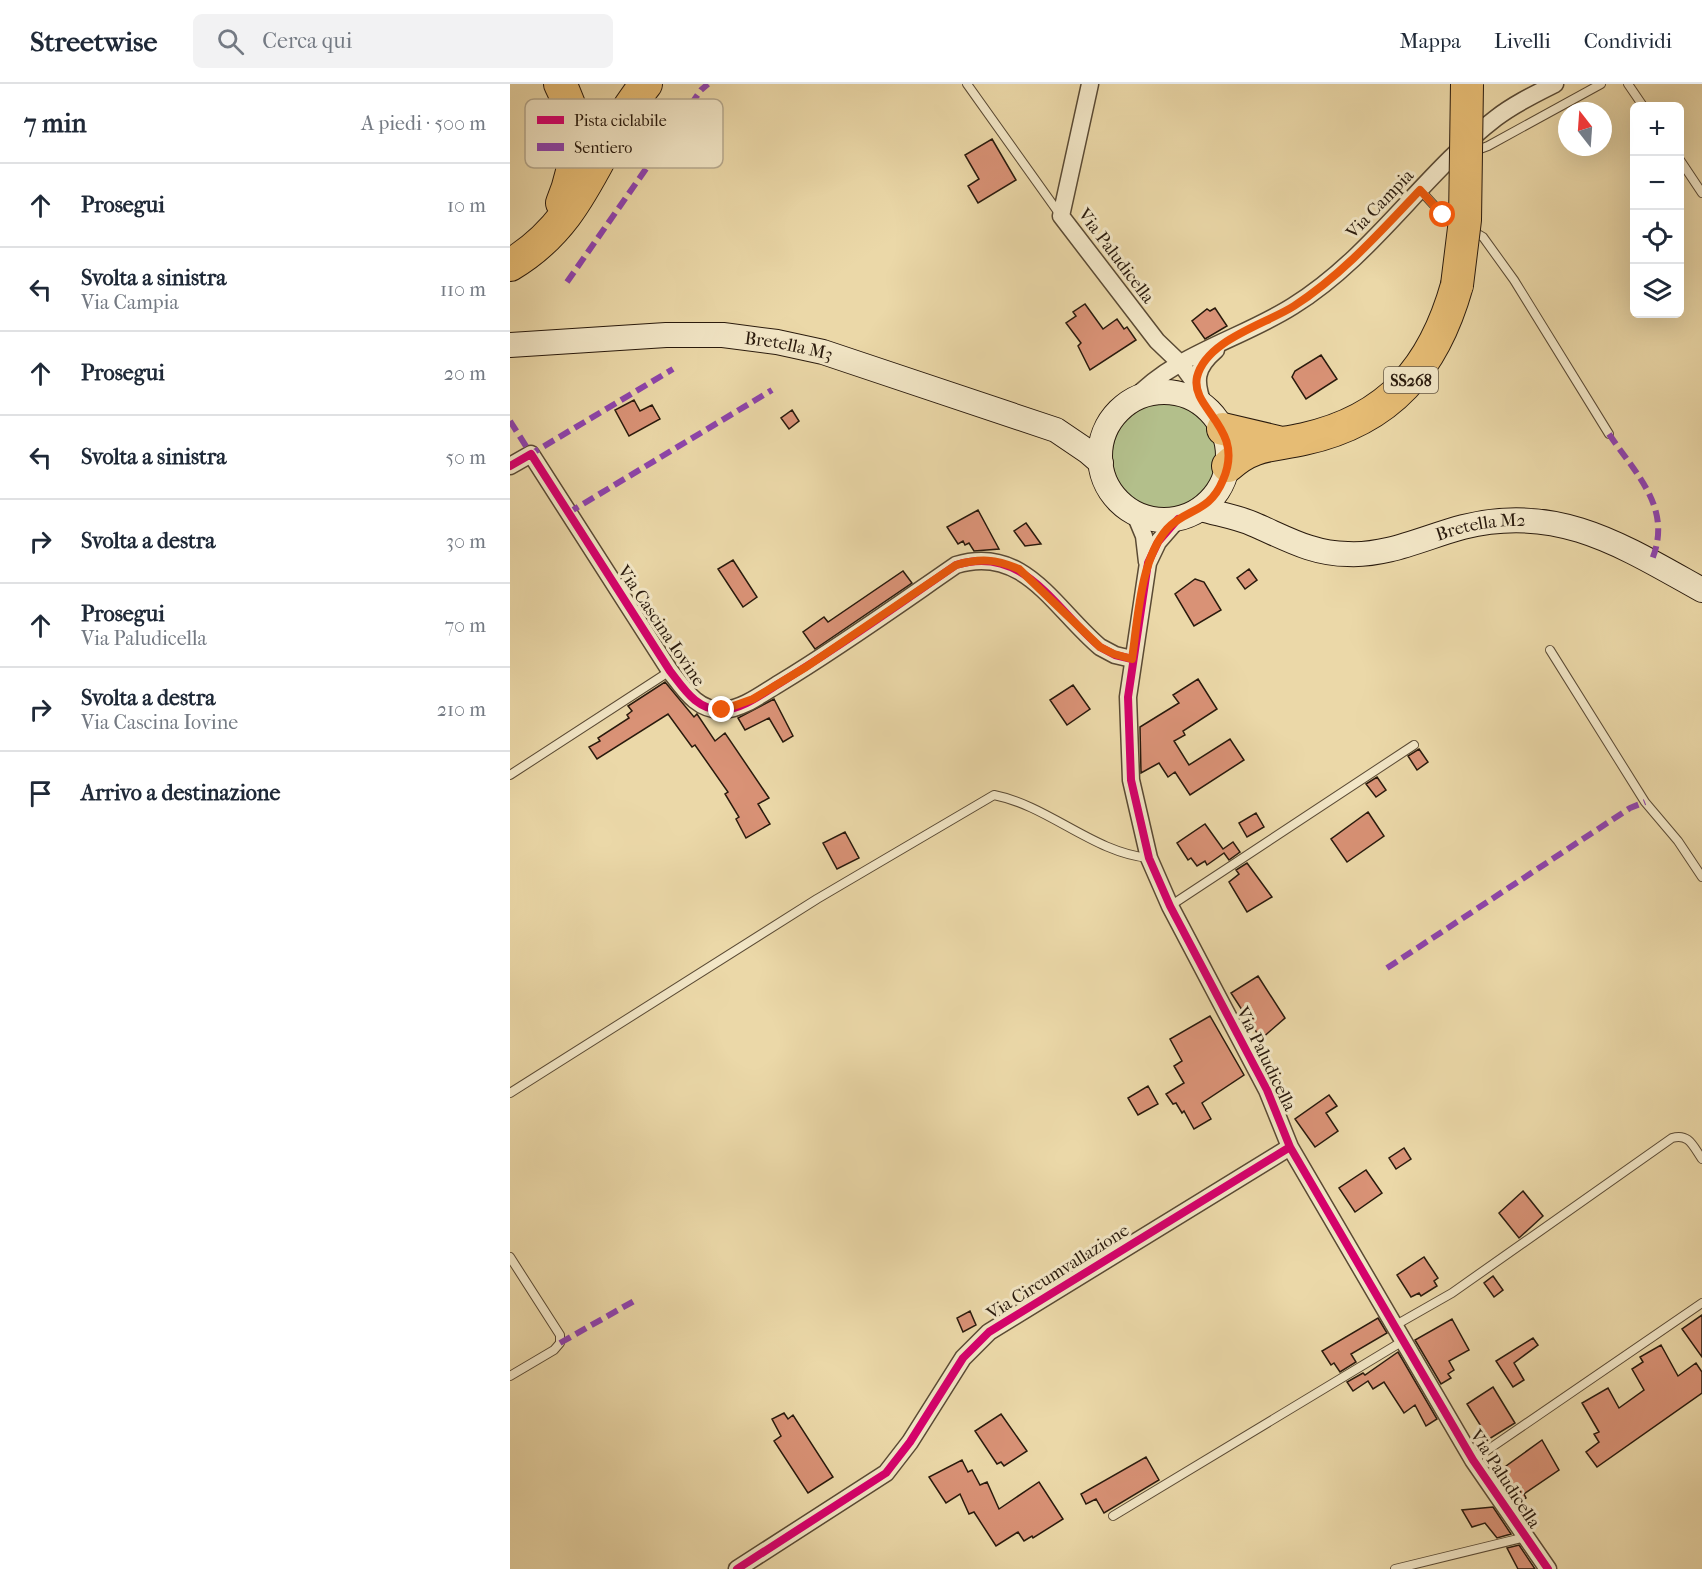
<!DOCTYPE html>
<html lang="it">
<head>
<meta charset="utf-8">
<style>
  body { margin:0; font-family:"IM FELL French Canon",serif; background:#f2f2f3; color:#1f2937 }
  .controls { position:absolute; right:18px; top:18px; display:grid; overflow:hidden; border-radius:9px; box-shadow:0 6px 24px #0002 }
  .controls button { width:54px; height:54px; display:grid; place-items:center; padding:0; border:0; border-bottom:2px solid #e0e1e3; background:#fff; color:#1f2937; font:30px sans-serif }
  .compass { position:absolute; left:1048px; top:18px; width:54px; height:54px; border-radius:50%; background:#fff; box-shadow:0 6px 24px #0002; rotate:343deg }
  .stop { position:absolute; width:18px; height:18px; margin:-14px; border:4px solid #ea580c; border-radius:50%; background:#fff }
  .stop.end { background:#ea580c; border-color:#fff; box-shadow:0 2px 6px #0008 }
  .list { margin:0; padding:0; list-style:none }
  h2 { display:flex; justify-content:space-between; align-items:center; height:78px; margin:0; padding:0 24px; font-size:26px }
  h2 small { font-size:20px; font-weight:400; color:#747a83 }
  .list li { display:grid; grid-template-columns:39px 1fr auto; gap:18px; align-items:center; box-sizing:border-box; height:84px; padding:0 24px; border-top:2px solid #e0e1e3 }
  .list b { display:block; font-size:22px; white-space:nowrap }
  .list p { margin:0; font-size:20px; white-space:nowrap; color:#747a83 }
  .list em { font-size:20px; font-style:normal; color:#747a83 }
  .icon { flex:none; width:33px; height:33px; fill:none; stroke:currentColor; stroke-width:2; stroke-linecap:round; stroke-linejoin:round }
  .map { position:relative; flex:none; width:1192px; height:1485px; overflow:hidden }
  header { display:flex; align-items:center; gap:36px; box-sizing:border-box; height:84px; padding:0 30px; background:#fff; border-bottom:2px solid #e0e1e3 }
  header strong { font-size:28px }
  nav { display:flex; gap:33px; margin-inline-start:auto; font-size:21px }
  .search { width:420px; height:54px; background:#f2f2f3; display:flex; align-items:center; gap:15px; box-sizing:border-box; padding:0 21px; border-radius:9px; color:#747a83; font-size:22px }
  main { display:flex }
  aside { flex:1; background:#fff }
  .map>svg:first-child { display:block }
  .green { fill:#b3bf8b; stroke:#6e6c4c; stroke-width:1.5 }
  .building { fill:#d99276; stroke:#291a0d; stroke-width:1.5 }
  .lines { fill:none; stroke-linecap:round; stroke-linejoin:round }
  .lane-casing { stroke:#5a4a34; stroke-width:10 }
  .street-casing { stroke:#5a4a34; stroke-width:19 }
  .secondary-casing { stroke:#291a0d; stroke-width:26 }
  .highway-casing { stroke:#291a0d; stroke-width:34 }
  .lane { stroke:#f2e6c6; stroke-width:8 }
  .street { stroke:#f2e6c6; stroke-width:16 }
  .secondary { stroke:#f2e6c6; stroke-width:24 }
  .highway { stroke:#e6bc74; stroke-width:32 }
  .highway-bridge-casing { stroke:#291a0d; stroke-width:34; stroke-linecap:butt }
  .highway-bridge { stroke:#e6bc74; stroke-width:32 }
  .quiet { stroke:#8e44ad; stroke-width:6; stroke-dasharray:12 6; stroke-linecap:butt }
  .cycleway-casing { stroke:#f2e6c6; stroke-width:11 }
  .cycleway { stroke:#d6006c; stroke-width:8 }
  .route { stroke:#ea580c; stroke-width:8 }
  .labels { text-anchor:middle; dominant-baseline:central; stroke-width:6; stroke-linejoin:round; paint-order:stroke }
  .shield { fill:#f2e6c6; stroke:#655744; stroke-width:1.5 }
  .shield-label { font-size:16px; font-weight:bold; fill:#291a0d }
  .street-label { font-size:18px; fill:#291a0d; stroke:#f2e6c6 }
  .key { fill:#f2e6c6; stroke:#b6a98e; stroke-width:1.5 }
  .key-label { font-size:16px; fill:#291a0d }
</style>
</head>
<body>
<header>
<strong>Streetwise</strong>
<div class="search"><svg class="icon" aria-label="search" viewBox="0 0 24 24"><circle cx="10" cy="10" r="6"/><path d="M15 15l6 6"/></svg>Cerca qui</div>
<nav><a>Mappa</a><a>Livelli</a><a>Condividi</a></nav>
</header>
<main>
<aside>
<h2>7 min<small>A piedi · 500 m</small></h2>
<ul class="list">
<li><svg class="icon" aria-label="ahead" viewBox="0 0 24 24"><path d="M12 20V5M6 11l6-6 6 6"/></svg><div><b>Prosegui</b></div><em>10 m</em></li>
<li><svg class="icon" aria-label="left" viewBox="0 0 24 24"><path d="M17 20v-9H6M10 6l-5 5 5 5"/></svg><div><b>Svolta a sinistra</b><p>Via Campia</p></div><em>110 m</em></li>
<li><svg class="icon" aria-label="ahead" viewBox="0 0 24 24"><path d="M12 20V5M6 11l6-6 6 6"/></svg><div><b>Prosegui</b></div><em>20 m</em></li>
<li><svg class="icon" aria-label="left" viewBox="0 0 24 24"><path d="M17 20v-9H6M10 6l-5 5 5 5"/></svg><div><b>Svolta a sinistra</b></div><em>50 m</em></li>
<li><svg class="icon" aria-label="right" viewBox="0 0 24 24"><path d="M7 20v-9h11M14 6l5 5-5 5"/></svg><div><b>Svolta a destra</b></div><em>30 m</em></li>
<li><svg class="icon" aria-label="ahead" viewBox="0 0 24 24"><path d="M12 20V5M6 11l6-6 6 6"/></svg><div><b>Prosegui</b><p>Via Paludicella</p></div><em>70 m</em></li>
<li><svg class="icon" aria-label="right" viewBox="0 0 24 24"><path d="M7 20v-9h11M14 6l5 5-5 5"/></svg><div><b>Svolta a destra</b><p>Via Cascina Iovine</p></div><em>210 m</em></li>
<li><svg class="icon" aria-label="arrive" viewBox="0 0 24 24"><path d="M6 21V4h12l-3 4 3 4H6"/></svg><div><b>Arrivo a destinazione</b></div></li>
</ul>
</aside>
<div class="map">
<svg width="1192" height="1485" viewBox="0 0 1192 1485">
  <rect width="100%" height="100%" fill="#ebd8a8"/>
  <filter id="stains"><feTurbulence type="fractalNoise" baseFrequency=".00333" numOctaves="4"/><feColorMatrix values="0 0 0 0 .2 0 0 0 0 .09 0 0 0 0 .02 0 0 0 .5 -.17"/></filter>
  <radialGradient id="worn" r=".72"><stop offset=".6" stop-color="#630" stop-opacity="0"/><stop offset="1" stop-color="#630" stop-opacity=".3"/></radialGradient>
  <!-- green -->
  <path class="green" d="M602 372a53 53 0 1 1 106 0a53 53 0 1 1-106 0Z"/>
  <!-- building -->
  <path class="building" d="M482 55 506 96 468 119 458 102 469 95 455 71Z
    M575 220 593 245 607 235 614 245 617 243 626 256 580 286 568 262 571 259 556 239 566 232 563 228Z
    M705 224 717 242 695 255 682 237 697 225 700 227Z
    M811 271 827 295 796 315 782 293 785 287Z
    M124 316 130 327 142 321 150 335 119 352 105 326Z
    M282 326 289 337 279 345 271 334Z
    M468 426 489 465 464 467 459 459 455 461 453 457 448 460 437 443Z
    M516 439 531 460 515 462 504 447Z
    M223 476 247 513 233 523 208 485Z
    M739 485 747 496 735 505 727 494Z
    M393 487 402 499 305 565 293 548 314 533 318 538Z
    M685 495 694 498 711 526 684 542 665 510Z
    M688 595 707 625 673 647 675 651 664 657 679 681 720 655 734 676 680 711 665 688 658 693 649 679 631 689 630 643 669 619 663 611Z
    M155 598 184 633 187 630 205 657 215 649 259 714 248 720 260 740 236 754 226 735 229 733 215 710 218 708 185 661 182 663 158 630 87 675 79 663 90 657 88 654 119 634 117 631 122 627 118 622Z
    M563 601 580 625 557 641 540 616Z
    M264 615 283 652 273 658 259 634 235 646 228 634Z
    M909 665 918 678 907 686 898 672Z
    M867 693 876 706 866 713 856 700Z
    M858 728 874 752 837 778 821 755Z
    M746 729 754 743 737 753 729 739Z
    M695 740 713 765 723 758 730 768 719 776 714 769 697 781 695 777 687 782 681 774 678 776 667 759Z
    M335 748 349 774 327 785 313 759Z
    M737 779 762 813 737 828 719 798 729 790 726 786Z
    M748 892 775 934 751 955 721 909Z
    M700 932 734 991 692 1019 701 1035 684 1045 674 1027 672 1029 666 1019 663 1020 656 1010 674 999 664 982 672 977 660 955Z
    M638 1002 648 1020 628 1031 618 1014Z
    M819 1011 827 1022 816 1029 828 1047 805 1063 785 1035Z
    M894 1064 901 1075 886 1085 879 1074Z
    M856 1086 872 1109 845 1128 829 1104Z
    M1013 1107 1033 1132 1009 1154 989 1129Z
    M914 1173 928 1194 924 1197 927 1202 911 1212 909 1209 901 1213 887 1191Z
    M983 1192 993 1206 984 1213 974 1199Z
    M460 1227 466 1241 453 1248 447 1234Z
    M1192 1231V1273L1172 1245Z
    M868 1234 877 1249 841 1270 846 1278 830 1288 824 1279 821 1281 812 1267Z
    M942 1235 959 1266 939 1277 944 1286 938 1290 941 1294 931 1300 905 1256Z
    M1023 1254 1028 1261 1004 1279 1014 1296 1003 1303 986 1277Z
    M1151 1261 1168 1292 1186 1279 1192 1288V1309L1087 1383 1076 1368 1089 1358 1084 1350 1089 1348 1072 1319 1098 1304 1109 1324 1134 1306 1122 1285 1133 1278 1130 1273Z
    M888 1268 927 1335 916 1342 905 1321 894 1329 874 1298 863 1305 858 1297 843 1307 837 1298 853 1289 855 1291Z
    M983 1303 1005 1339 979 1355 957 1320Z
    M274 1329 278 1335 283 1331 323 1393 298 1409 264 1357 271 1352 262 1335Z
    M491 1330 517 1367 494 1382 491 1378 487 1380 465 1347Z
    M1032 1356 1049 1386 1014 1410 1016 1414 1006 1420 985 1390Z
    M636 1373 649 1396 594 1429 586 1415 576 1420 571 1410Z
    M452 1376 458 1388 462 1386 470 1401 477 1398 489 1425 529 1398 553 1435 523 1454 522 1452 514 1457 508 1448 486 1462 464 1428 459 1430 450 1410 436 1419 419 1393Z
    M983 1423 1001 1450 987 1454 975 1439 962 1443 952 1426Z
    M1009 1461 1025 1485H1008L997 1464Z"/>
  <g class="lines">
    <defs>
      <path id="lane" d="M457 0 551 132
        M1118 0 1133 22
        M962 68 978 62 1091 0
        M1170 76 1192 109
        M910 106 933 131 948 139
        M959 145 973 153 1004 196 1099 350
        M1040 566 1135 718 1168 757 1192 793
        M0 691 160 587
        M660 822 904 661
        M0 1009 307 815 484 711C539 722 584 769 639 774
        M0 1173 50 1251V1259L44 1266 0 1292
        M884 1242 942 1209 1162 1054C1179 1049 1183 1062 1192 1075
        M963 1376 1192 1219
        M603 1432 893 1257
        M885 1485 1016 1453"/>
      <path id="street" d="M580 0 551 132 647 257 671 280 687 302
        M623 316C665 270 731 255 783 222 862 173 913 90 986 34 1004 20 1025 10 1045 0
        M694 322C684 297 685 284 706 266
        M0 382 21 370 160 587C174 605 187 627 213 626 233 625 253 609 270 599 331 562 388 521 446 481 514 460 544 524 590 563L605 571 622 575
        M624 428 634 452 637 478
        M668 435 648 458 638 479 618 613 621 696 639 774 660 822 757 1006 780 1063 963 1376 1038 1485
        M227 1485 376 1389 400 1358 453 1274 479 1248 780 1063"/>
      <g id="secondary">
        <path id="s1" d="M0 261 156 251H213L267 258 313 268 546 346 577 367 591 379"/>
        <circle cx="654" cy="372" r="64"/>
        <path id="s2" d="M691 425C708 430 727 433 743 440 776 454 802 470 838 470 878 472 915 453 953 443 1048 419 1113 462 1192 506"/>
      </g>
      <path id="highway" d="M50 0C71 38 68 81 52 119
        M0 181C76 136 85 63 136 0
        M713 345 768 358
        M718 382C743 359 763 362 794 355 880 336 924 283 947 201"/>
    </defs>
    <!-- lane casing -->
    <use href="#lane" class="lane-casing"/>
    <!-- street casing -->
    <use href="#street" class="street-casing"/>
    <!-- secondary casing -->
    <use href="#secondary" class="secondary-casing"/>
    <!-- highway casing -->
    <use href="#highway" class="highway-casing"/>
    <!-- lane -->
    <use href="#lane" class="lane"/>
    <!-- street -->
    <use href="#street" class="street"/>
    <!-- secondary -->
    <use href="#secondary" class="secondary"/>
    <!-- highway -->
    <use href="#highway" class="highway"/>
    <defs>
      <path id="highway-bridge" d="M947 201 955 136 957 0"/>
    </defs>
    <!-- highway-bridge casing -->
    <use href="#highway-bridge" class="highway-bridge-casing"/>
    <!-- highway-bridge -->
    <use href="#highway-bridge" class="highway-bridge"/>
    <!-- quiet -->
    <path class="quiet" d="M57 198 191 6 198 0
      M0 337 21 370 163 285
      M1099 350C1127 392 1164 425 1141 478
      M58 429 262 306
      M877 884 1120 724 1135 718
      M50 1259 124 1217"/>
    <defs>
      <path id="cycleway" d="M0 382 21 370 160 587C174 605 187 627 213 626 233 625 253 609 270 599 331 562 388 521 446 481 514 460 544 524 590 563L605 571 622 575
        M668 435 648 458 638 479 618 613 621 696 639 774 660 822 757 1006 780 1063 963 1376 1038 1485
        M227 1485 376 1389 400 1358 453 1274 479 1248 780 1063"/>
    </defs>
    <!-- cycleway casing -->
    <use href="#cycleway" class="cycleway-casing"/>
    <!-- cycleway -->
    <use href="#cycleway" class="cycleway"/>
  </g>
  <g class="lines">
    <!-- route -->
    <path class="route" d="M212 626 243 615 296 583 446 481C470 474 486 475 509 485L590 563 604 570 622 575C628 535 630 476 657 445 676 424 699 430 713 396 736 343 680 326 687 293 696 256 756 240 784 222 832 191 871 147 910 106L933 131"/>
  </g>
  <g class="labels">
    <!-- shield labels -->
    <rect class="shield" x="874" y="283" width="54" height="26" rx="4.5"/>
    <g class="shield-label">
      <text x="901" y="296">SS268</text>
    </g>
    <!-- street labels -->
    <g class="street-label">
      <text transform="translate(870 120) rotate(-46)">Via Campia</text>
      <text transform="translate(606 172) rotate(53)">Via Paludicella</text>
      <text stroke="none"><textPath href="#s1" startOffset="280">Bretella M3</textPath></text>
      <text stroke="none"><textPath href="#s2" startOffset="291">Bretella M2</textPath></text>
      <text transform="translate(151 542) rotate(56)">Via Cascina Iovine</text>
      <text transform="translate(756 975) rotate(64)">Via Paludicella</text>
      <text transform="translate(548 1188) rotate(-32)">Via Circumvallazione</text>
      <text transform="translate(995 1395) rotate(57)">Via Paludicella</text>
    </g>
  </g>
  <!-- legend -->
  <rect x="15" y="15" width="198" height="69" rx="9" class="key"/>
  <rect x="27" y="32" width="27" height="8" fill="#d6006c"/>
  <rect x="27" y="59" width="27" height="8" fill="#8e44ad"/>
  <g class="key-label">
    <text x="64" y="42">Pista ciclabile</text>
    <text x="64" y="69">Sentiero</text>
  </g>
  <rect width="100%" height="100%" filter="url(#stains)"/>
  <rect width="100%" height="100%" fill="url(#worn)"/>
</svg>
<div class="controls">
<button>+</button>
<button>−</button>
<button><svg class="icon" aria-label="locate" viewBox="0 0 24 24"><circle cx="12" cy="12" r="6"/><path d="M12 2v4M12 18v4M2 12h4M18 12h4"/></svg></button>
<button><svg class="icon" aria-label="layers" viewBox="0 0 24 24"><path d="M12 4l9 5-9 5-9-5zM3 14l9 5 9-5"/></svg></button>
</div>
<svg class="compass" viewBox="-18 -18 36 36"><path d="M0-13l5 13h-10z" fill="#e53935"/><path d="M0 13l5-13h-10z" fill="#747a83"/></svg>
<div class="stop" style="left:933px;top:131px"></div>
<div class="stop end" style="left:212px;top:626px"></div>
</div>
</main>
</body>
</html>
